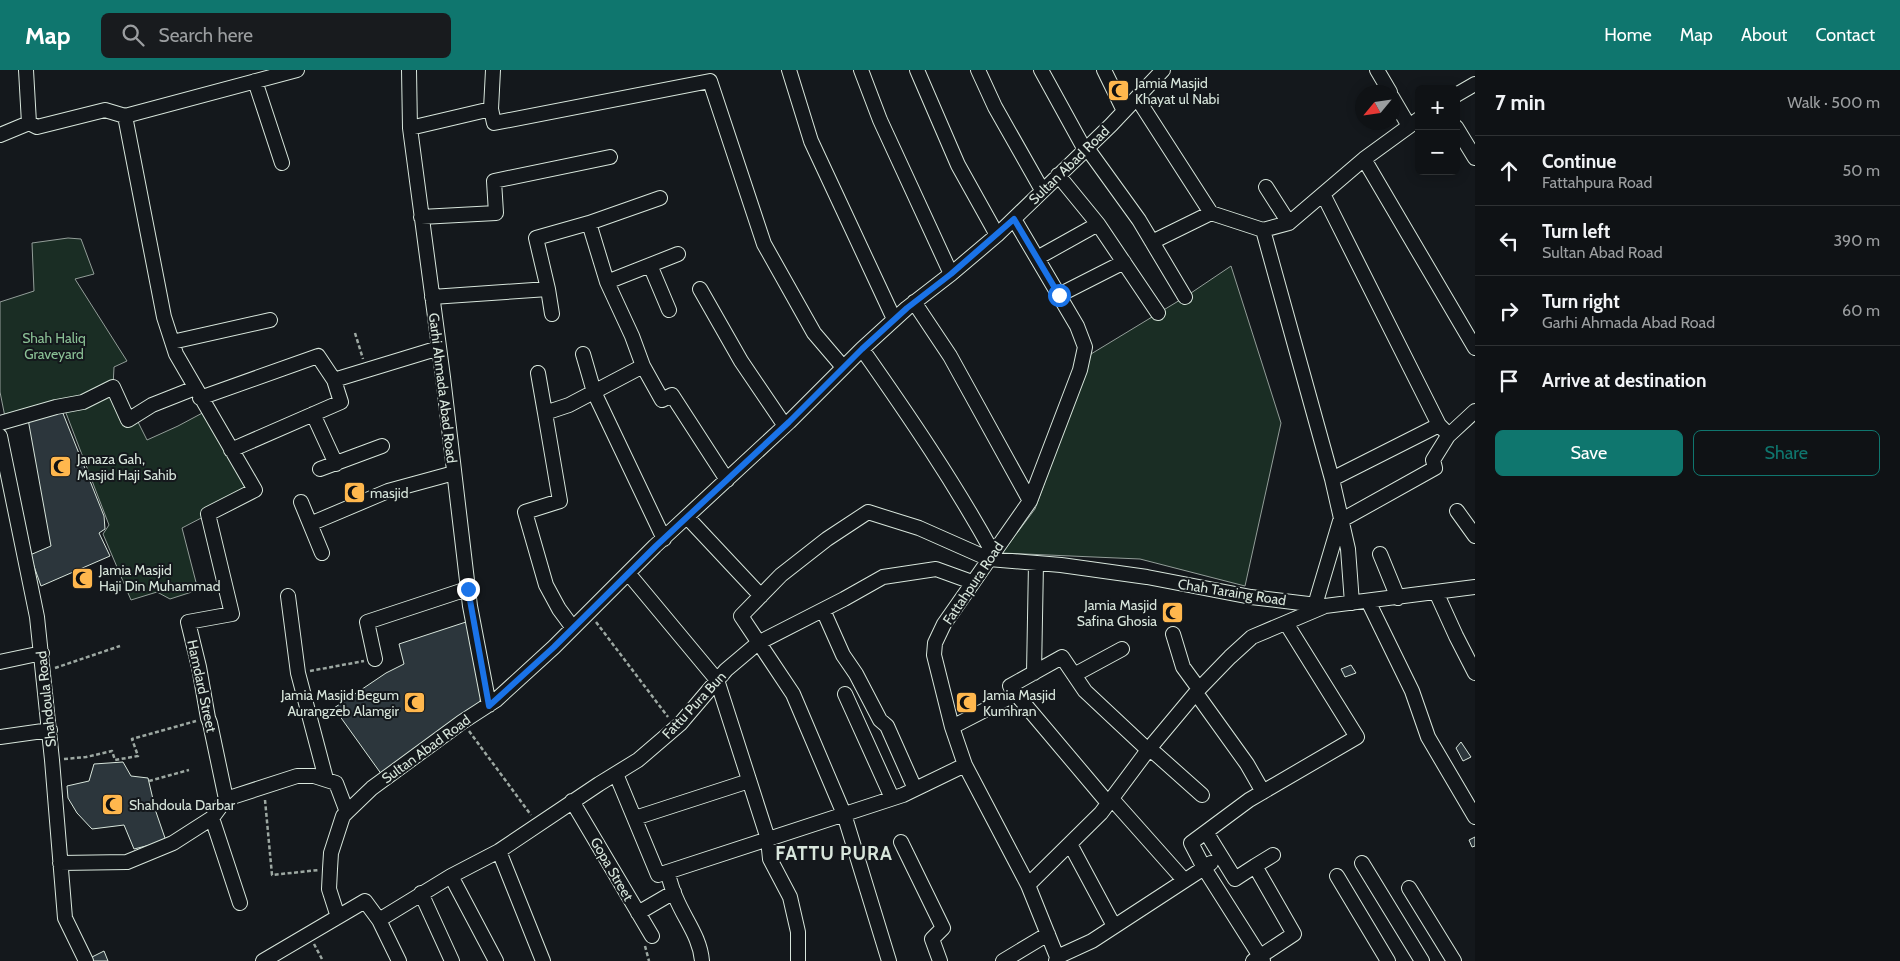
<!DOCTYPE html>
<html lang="en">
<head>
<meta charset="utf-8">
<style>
  body { margin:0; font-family:Cabin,sans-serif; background:#181b1e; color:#f1f3f6 }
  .controls { position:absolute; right:15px; top:15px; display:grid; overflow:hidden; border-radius:8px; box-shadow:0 2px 12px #0003 }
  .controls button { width:45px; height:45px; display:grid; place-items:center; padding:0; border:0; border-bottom:1px solid #2f3234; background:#0f1215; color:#f1f3f6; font:25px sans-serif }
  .compass { position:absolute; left:1355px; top:15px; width:45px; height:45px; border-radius:50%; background:#0f1215; box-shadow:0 2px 12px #0003; rotate:241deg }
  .stop { position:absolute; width:15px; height:15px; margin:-11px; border:4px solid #1a73e8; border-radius:50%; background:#fff }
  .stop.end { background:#1a73e8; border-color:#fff; box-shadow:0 1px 5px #0008 }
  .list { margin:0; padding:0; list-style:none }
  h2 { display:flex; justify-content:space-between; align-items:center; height:65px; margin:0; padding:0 20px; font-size:21px }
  h2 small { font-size:16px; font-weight:400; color:#9b9ea0 }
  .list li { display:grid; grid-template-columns:32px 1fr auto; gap:15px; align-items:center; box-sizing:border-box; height:70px; padding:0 20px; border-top:1px solid #2f3234 }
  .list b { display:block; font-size:19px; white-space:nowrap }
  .list p { margin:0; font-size:16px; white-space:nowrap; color:#9b9ea0 }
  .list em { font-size:16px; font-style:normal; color:#9b9ea0 }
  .actions { display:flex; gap:10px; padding:15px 20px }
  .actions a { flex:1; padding:11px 0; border:1px solid #0f766e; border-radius:8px; text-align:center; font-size:18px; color:#0f766e }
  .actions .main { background:#0f766e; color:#fff }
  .icon { flex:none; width:28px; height:28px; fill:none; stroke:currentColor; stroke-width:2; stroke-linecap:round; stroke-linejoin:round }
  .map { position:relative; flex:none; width:1475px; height:891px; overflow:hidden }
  header { display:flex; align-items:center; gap:30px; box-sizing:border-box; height:70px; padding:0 25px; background:#0f766e; color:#fff }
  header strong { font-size:24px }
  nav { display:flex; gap:28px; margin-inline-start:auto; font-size:18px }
  .search { width:350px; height:45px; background:#181b1e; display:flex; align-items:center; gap:12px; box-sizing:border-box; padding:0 18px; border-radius:8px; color:#9b9ea0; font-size:19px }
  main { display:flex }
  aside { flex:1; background:#0f1215 }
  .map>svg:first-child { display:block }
  .green { fill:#1a2d24; stroke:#939e99 }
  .building { fill:#2c363c; stroke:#d8e6dc }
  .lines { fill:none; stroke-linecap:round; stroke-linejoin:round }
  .minor-casing { stroke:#d8e6dc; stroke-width:16 }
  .path { stroke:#9da8a2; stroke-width:2.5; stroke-dasharray:4 2.5; stroke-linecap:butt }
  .minor { stroke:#14181c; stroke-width:14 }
  .route { stroke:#1a73e8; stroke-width:6 }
  .labels { text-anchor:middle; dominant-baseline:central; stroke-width:4; stroke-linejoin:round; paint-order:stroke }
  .poi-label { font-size:14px; fill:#d8e6dc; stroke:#14181c; text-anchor:start }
  .street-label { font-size:14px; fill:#d8e6dc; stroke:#14181c }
  .park-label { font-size:14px; fill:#8ac095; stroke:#14181c }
  .district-label { font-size:19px; font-weight:bold; letter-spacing:1px; fill:#d8e6dc; stroke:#14181c }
</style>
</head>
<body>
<header>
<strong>Map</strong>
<div class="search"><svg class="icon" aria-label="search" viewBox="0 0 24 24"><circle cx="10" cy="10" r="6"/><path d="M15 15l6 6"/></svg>Search here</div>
<nav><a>Home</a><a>Map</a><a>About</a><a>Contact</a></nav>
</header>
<main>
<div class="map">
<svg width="1475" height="891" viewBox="0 0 1475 891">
  <rect width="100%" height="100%" fill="#14181c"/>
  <!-- green -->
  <path class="green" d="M68 168 81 169 94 204 75 209 127 291 114 297 113 317 135 346 147 370 178 356 208 340 255 420 182 458 198 520 170 529 157 522 131 530 103 464 109 455 61 330 5 347 0 322V232L34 221 32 173Z
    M1231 196 1281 353 1245 516 1140 489 1002 483 1035 439 1091 284 1185 227Z"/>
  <!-- building -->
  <path class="building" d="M62 341 104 446 105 459 99 463 110 486 41 516 30 485 51 476 28 349Z
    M469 551 482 617 480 632 445 660 382 705 334 638 386 603 404 594 399 574Z
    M1351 595 1356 603 1345 607 1341 599Z
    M1461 672 1471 687 1463 691 1456 678Z
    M123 692 131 706 148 708 156 742 166 771 134 779 124 755 92 759 77 743 68 728 67 716 89 711 94 694Z
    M1475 767V776L1472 777 1469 770Z
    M104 881 108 891H91L90 888Z"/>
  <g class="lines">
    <defs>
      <path id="minor" d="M26 0 29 53
        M409 0 410 58 443 307 470 536 489 635
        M789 0 811 71 894 249
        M861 0 880 50 951 204
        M917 0 958 95 997 165
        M978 0 995 37 1042 120
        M1041 0 1085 80
        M1104 0 1124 41
        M1377 0 1390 22
        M255 11 282 93
        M1456 25 1475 14
        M1392 27 1409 56
        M1137 28 1211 143 1263 160 1289 153 1364 89 1419 49
        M491 39 493 0
        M125 46 164 247 176 284 255 420 208 444 232 544 188 552 199 597 208 648 210 653 226 729
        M29 53 37 57 105 40 125 46 297 0
        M1456 57 1475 88
        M410 58 491 39 494 53 710 11 764 174 814 263 843 297
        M0 65 29 53
        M1087 78 1139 150 1185 227
        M1364 89 1475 278
        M1058 105 1098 154 1158 243
        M1266 117 1289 153
        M1323 124 1439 355
        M421 147 496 143 494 111 610 87
        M1014 149 1077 256 1085 277 1080 300 1030 431 944 554 935 573 934 585 952 657 965 695 1028 815 1057 887 1056 891
        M1263 160 1332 409 1348 479 1352 533
        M1152 172 1211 143
        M1037 188 1098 154
        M650 195 669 240
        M607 212 678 184
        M548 219 552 244
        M700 219 741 291 785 356
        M1059 225 1124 192
        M432 227 548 219 536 168 589 153
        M914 232 950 286 1030 431
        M172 272 270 250
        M862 279C909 346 954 412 993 483
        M583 284 594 322
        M643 296 632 266 607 212 589 153 660 128
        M538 303 545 343
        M594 322 664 469
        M200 328 318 286 334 310 439 278
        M313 344 336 394
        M0 353 56 337 83 332 113 317 128 350 152 335 195 318
        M0 366 37 547 52 690 65 848 86 891
        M231 380 341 332 334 310
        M320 399 382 376
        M1332 409 1439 355 1445 361
        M301 432 322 483
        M1457 441 1475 466
        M687 447 761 526
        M310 454 388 421 454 403
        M1380 484 1398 528
        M628 503 717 610 768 769 770 789 790 827 798 862V891
        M1436 522 1456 566 1475 603
        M288 526 298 603 326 709
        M1368 531 1412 621 1428 667 1475 747
        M1315 535 1340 451 1435 398 1433 390 1448 366 1475 341
        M823 540 843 585 856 604 880 650 887 656 915 719
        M573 558 559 539 546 515 525 442 560 431 545 343 569 335 643 296 662 330 672 325 727 410
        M1173 564 1183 597 1199 619
        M375 589 367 552 467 519
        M0 592 42 583
        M1034 603 1036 493
        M1074 605 1122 579
        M1196 623 1247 694 1263 722
        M845 624 892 728
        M1016 624 1108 733
        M952 657 1016 624 1010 616 1062 587 1085 621 1148 680 1156 684 1202 725
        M0 667 50 660
        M616 704 658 805 903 725 965 695
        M1112 729 1184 810
        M572 731 652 866
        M212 748 240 833
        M635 748 749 711
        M1206 762 1235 809 1255 796 1294 864 1253 891
        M901 772 943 858 932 869 940 891
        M1070 774 1114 856
        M499 781 543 891
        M60 793 127 792 173 773 212 748 226 729 297 706H314L336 713 347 742
        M1211 793 1204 798 1263 891
        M1362 793 1422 891
        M1255 796 1273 785
        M667 802C670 810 672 820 676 828 685 850 700 867 702 891
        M451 806 496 891
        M1337 806 1388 891
        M1028 815 1101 743 1148 680 1199 619 1230 587 1252 567 1323 537
        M1409 818 1454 891
        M421 823 452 891
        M638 843 674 822
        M338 847 329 819 330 799 331 783 343 746 347 742 372 718 462 652 496 630 554 577 655 476 789 352 862 279 907 238 951 204 997 165 1111 55 1163 0
        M379 850 451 806 499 781 599 714 638 690 680 654 726 600 758 573 844 529 883 507 936 499 972 512
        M263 891 365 831 379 850 399 891
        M889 891 844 744 793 624 741 546 781 505 827 469 868 442 919 458 989 489 1061 495 1147 507 1251 527 1325 536 1475 517
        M1003 891 1048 864
        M1059 891 1057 887 1092 871 1204 798 1191 773 1249 730 1357 667 1286 553"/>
    </defs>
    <!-- minor casing -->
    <use href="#minor" class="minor-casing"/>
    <!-- path -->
    <path class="path" d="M355 263 363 289
      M596 552 668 647
      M55 598 120 576
      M310 601 364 591
      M469 661 531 745
      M64 689 86 687 112 681 115 690 138 686 132 669 196 651
      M149 711 189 700
      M265 730 272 805 319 800
      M314 874 323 891
      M645 876 649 891"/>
    <!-- minor -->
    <use href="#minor" class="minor"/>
  </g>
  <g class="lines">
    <!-- route -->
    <path class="route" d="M468 519 489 636 554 577 656 476 789 352 862 279 907 238 951 204 1014 149 1059 225"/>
  </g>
  <!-- icons -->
  <defs>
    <symbol id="mosque-square" viewBox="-11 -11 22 22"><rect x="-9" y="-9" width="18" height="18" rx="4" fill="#ffb74d" stroke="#14181c"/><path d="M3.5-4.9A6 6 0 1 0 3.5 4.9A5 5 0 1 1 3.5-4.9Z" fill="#111"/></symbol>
  </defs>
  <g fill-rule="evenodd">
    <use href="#mosque-square" x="1106" y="8" width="25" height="25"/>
    <use href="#mosque-square" x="48" y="384" width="25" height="25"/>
    <use href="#mosque-square" x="342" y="410" width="25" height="25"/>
    <use href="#mosque-square" x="70" y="496" width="25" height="25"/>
    <use href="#mosque-square" x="1160" y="530" width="25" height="25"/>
    <use href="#mosque-square" x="402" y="620" width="25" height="25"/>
    <use href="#mosque-square" x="954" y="620" width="25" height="25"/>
    <use href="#mosque-square" x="100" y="722" width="25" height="25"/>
  </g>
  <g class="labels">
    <!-- poi labels -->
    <g class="poi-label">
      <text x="1135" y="13">Jamia Masjid<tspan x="1135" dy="16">Khayat ul Nabi</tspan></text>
      <text x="77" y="389">Janaza Gah,<tspan x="77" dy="16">Masjid Haji Sahib</tspan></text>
      <text x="370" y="423">masjid</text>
      <text x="99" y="500">Jamia Masjid<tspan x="99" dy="16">Haji Din Muhammad</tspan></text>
      <text x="1157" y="535" text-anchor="end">Jamia Masjid<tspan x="1157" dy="16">Safina Ghosia</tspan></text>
      <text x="399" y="625" text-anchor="end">Jamia Masjid Begum<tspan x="399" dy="16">Aurangzeb Alamgir</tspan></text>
      <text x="983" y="625">Jamia Masjid<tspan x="983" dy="16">Kumhran</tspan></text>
      <text x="129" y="735">Shahdoula Darbar</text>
    </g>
    <!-- street labels -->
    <g class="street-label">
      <text transform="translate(1069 95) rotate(-44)">Sultan Abad Road</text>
      <text transform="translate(443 318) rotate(83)">Garhi Ahmada Abad Road</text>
      <text transform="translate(973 513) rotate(-56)">Fattahpura Road</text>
      <text transform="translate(1232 522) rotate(9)">Chah Taraing Road</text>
      <text transform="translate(202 616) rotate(78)">Hamdard Street</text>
      <text transform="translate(46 629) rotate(-96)">Shahdoula Road</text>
      <text transform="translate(694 635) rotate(-47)">Fattu Pura Bun</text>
      <text transform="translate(426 679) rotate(-36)">Sultan Abad Road</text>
      <text transform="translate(612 799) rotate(60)">Gopa Street</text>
    </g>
    <!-- park labels -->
    <g class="park-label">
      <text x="54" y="268">Shah Haliq<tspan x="54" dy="16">Graveyard</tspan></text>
    </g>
    <!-- district labels -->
    <g class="district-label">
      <text x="834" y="783">FATTU PURA</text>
    </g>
  </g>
</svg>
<div class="controls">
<button>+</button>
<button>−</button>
</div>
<svg class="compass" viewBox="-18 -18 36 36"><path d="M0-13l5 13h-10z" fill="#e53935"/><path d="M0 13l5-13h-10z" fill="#9b9ea0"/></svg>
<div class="stop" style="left:1059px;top:225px"></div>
<div class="stop end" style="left:468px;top:519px"></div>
</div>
<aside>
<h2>7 min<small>Walk · 500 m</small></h2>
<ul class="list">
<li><svg class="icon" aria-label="ahead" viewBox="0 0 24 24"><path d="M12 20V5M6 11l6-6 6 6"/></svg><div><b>Continue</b><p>Fattahpura Road</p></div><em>50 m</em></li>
<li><svg class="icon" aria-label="left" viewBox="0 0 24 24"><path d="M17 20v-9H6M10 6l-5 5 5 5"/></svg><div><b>Turn left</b><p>Sultan Abad Road</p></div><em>390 m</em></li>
<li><svg class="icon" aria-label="right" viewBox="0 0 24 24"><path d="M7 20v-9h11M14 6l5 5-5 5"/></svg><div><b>Turn right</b><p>Garhi Ahmada Abad Road</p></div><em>60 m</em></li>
<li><svg class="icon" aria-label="arrive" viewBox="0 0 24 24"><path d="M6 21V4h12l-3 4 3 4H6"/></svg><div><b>Arrive at destination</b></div></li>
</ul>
<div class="actions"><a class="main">Save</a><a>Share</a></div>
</aside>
</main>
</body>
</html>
